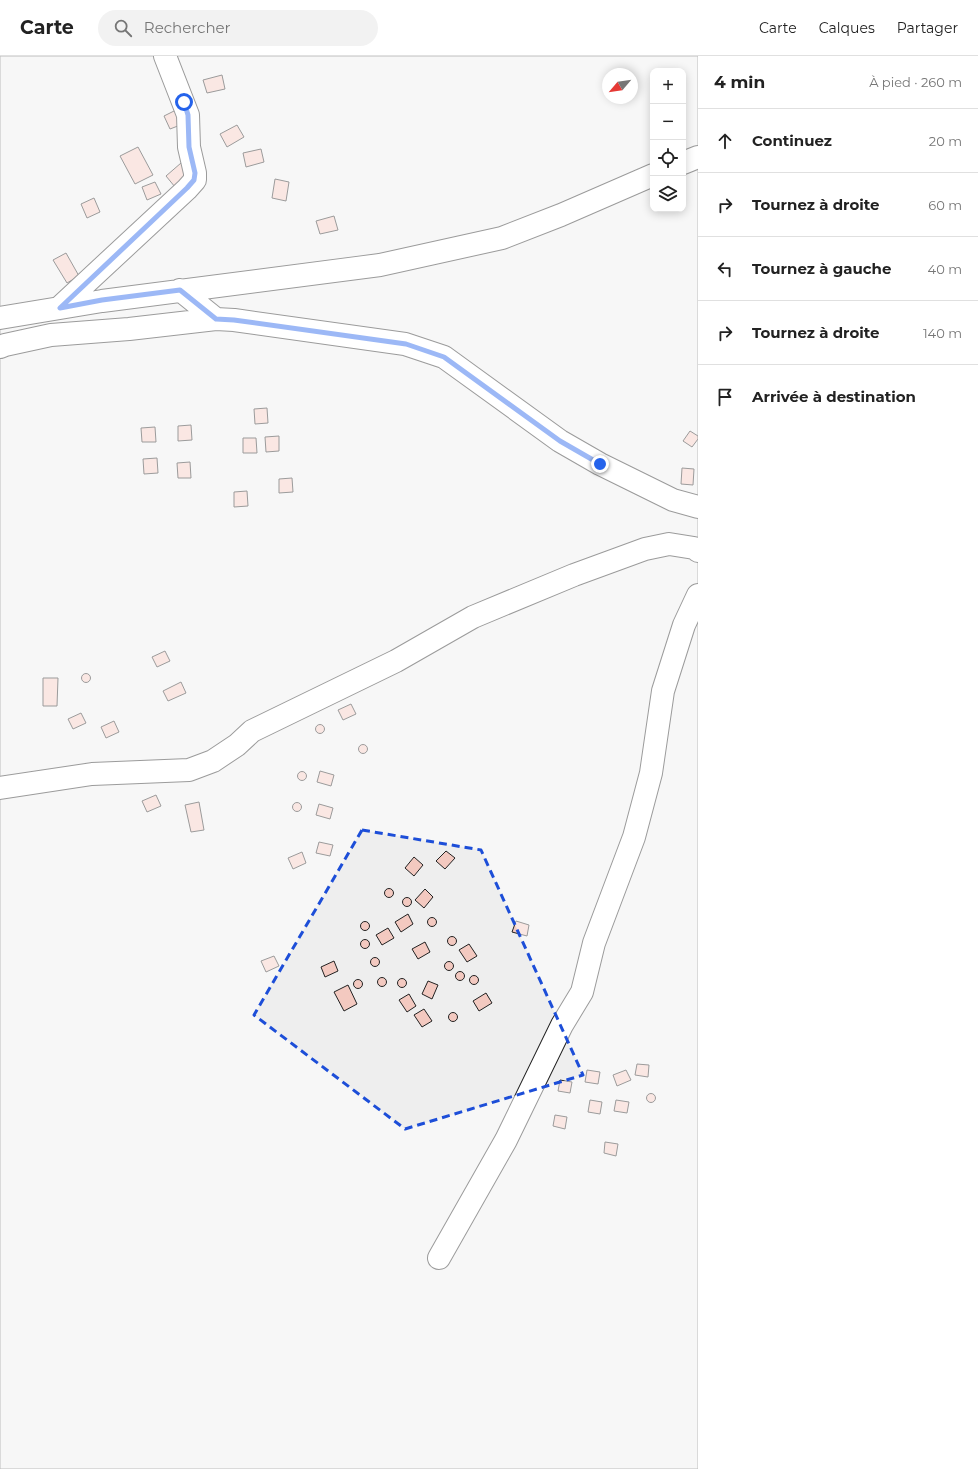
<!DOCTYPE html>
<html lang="fr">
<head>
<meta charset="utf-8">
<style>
  body { margin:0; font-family:Montserrat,sans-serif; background:#f2f2f2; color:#222 }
  .controls { position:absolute; right:12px; top:12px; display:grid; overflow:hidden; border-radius:8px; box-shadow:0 2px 10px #0003 }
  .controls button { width:36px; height:36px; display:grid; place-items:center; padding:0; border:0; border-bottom:1px solid #e0e0e0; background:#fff; color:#222; font:20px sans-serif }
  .compass { position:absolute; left:602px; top:12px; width:36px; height:36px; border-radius:50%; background:#fff; box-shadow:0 2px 10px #0003; rotate:241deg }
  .stop { position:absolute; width:12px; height:12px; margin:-9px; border:3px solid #2563eb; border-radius:50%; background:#fff }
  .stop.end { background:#2563eb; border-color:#fff; box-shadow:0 1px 4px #0008 }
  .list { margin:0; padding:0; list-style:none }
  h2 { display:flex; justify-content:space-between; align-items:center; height:52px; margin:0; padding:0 16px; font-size:17px }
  h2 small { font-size:13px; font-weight:400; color:#767676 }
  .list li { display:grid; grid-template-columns:26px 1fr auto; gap:12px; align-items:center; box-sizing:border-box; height:64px; padding:0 16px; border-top:1px solid #e0e0e0 }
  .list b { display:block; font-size:15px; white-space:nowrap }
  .list em { font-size:13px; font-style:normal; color:#767676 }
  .icon { flex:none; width:22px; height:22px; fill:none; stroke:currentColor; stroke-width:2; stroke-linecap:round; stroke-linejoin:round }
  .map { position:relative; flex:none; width:698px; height:1413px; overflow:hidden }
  header { display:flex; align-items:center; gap:24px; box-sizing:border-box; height:56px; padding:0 20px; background:#fff; border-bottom:1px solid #e0e0e0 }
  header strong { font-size:19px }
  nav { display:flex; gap:22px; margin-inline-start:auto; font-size:14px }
  .search { width:280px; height:36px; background:#f2f2f2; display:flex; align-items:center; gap:10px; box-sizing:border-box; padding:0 14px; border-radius:22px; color:#767676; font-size:15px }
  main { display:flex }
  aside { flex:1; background:#fff }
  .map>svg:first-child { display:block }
  .green { fill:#eee; stroke:#6f6f6f; fill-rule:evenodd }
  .building { fill:#f3c9c0; stroke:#222 }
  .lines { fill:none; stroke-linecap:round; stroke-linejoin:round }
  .minor-casing { stroke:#222; stroke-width:24 }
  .minor { stroke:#fff; stroke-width:22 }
  .route { stroke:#2563eb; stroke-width:5 }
  .marked { fill:none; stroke:#1d4ed8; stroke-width:3; stroke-dasharray:8 5; stroke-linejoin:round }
</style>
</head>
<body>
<header>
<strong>Carte</strong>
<div class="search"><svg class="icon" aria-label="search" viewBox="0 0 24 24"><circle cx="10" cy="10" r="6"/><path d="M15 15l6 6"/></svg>Rechercher</div>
<nav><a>Carte</a><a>Calques</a><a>Partager</a></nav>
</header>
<main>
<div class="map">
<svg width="698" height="1413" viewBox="0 0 698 1413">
  <rect width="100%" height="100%" fill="#fff"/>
  <!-- green -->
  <path class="green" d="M0 0H698V1413H0ZM653 15H683V153H653ZM608 18H632V42H608Z"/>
  <!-- building -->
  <path class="building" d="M222 19 225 33 207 37 203 24Z
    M176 54 183 68 170 73 164 60Z
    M237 69 244 81 227 91 220 78Z
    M138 91 153 119 135 128 120 100Z
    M261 93 264 106 246 111 243 97Z
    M181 107 190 119 175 131 166 120Z
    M275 123 289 126 286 145 272 142Z
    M155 126 161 138 147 144 142 131Z
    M94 142 100 156 87 162 81 148Z
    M334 160 338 174 320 178 316 165Z
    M66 197 79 220 67 227 53 204Z
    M267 352 268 367 255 368 254 353Z
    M191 369 192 384 178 385V370Z
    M155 371 156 386H142L141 372Z
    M690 375 698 380V383L692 391 683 385Z
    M279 380V395L266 396 265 381Z
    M243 382H256L257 397H243Z
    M157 402 158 417 144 418 143 403Z
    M190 406 191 422H178L177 407Z
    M682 412 694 413 693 429 681 428Z
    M292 422 293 436 279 437V423Z
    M247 435 248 450 234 451V436Z
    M165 595 170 605 157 611 152 601Z
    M81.5 622a4.5 4.5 0 1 1 9 0a4.5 4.5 0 1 1-9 0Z
    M43 622H58L57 650H43Z
    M181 626 186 637 168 645 163 635Z
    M351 648 356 658 343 664 338 654Z
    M81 657 86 667 73 673 68 663Z
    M114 665 119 676 106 682 101 671Z
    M315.5 673a4.5 4.5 0 1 1 9 0a4.5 4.5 0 1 1-9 0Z
    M358.5 693a4.5 4.5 0 1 1 9 0a4.5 4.5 0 1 1-9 0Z
    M320 715 334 719 331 730 317 726Z
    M297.5 720a4.5 4.5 0 1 1 9 0a4.5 4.5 0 1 1-9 0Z
    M156 739 161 750 147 756 142 745Z
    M199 746 204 774 191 776 185 749Z
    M292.5 751a4.5 4.5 0 1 1 9 0a4.5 4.5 0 1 1-9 0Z
    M319 748 333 752 330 763 316 759Z
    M319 786 333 789 330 800 316 797Z
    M446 795 455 802 445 813 436 805Z
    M302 796 306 807 293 813 288 802Z
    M414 801 423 809 414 820 405 812Z
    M384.5 837a4.5 4.5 0 1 1 9 0a4.5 4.5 0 1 1-9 0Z
    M425 833 433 841 424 852 415 844Z
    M402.5 846a4.5 4.5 0 1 1 9 0a4.5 4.5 0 1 1-9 0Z
    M408 858 413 868 401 876 395 866Z
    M427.5 866a4.5 4.5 0 1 1 9 0a4.5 4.5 0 1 1-9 0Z
    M516 865 529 869 527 880 512 876Z
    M360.5 870a4.5 4.5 0 1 1 9 0a4.5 4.5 0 1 1-9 0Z
    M388 872 394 882 382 889 376 879Z
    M447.5 885a4.5 4.5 0 1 1 9 0a4.5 4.5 0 1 1-9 0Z
    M360.5 888a4.5 4.5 0 1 1 9 0a4.5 4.5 0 1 1-9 0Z
    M425 886 430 896 418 903 412 893Z
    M469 888 477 900 467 906 459 894Z
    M274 900 279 910 266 916 261 905Z
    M370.5 906a4.5 4.5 0 1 1 9 0a4.5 4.5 0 1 1-9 0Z
    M334 905 338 915 325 921 321 911Z
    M444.5 910a4.5 4.5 0 1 1 9 0a4.5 4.5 0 1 1-9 0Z
    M455.5 920a4.5 4.5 0 1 1 9 0a4.5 4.5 0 1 1-9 0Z
    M469.5 924a4.5 4.5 0 1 1 9 0a4.5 4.5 0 1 1-9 0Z
    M377.5 926a4.5 4.5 0 1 1 9 0a4.5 4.5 0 1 1-9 0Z
    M397.5 927a4.5 4.5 0 1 1 9 0a4.5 4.5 0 1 1-9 0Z
    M353.5 928a4.5 4.5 0 1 1 9 0a4.5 4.5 0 1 1-9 0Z
    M428 925 438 929 432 943 422 938Z
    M348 929 357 948 344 955 334 936Z
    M486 937 492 947 479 955 473 945Z
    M409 938 416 950 407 956 399 944Z
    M424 953 432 965 422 971 414 959Z
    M448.5 961a4.5 4.5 0 1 1 9 0a4.5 4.5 0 1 1-9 0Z
    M637 1008 649 1009 648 1021 635 1019Z
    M587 1014 600 1016 598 1028 585 1026Z
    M626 1014 631 1024 617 1030 613 1019Z
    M560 1024 572 1026 570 1037 558 1035Z
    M646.5 1042a4.5 4.5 0 1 1 9 0a4.5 4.5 0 1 1-9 0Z
    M590 1044 602 1046 600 1058 588 1056Z
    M616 1044 629 1046 627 1057 614 1055Z
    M555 1059 567 1061 565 1073 553 1070Z
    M605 1086 618 1088 616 1100 604 1097Z"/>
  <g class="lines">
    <defs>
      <path id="minor" d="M683 107 698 101
        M180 234 216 263 234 264 405 288 444 301 560 385 600 408 673 444 698 451
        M60 251 187 133 195 124V117L189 91 188 59 165 0
        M0 262 102 245 380 209 502 182 561 159 653 119
        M0 291 5 289 51 279 129 273 216 263
        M0 732 92 718 189 714 213 705 237 689 252 675 396 605 473 561 574 519 645 493 669 488 694 492 698 495
        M439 1202 506 1084 562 969 582 936 594 887 634 781 651 717 663 635 684 569 698 539"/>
    </defs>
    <!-- minor casing -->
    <use href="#minor" class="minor-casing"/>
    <!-- minor -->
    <use href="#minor" class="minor"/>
  </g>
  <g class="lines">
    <!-- route -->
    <path class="route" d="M184 46 188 59 189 91 195 117 194 124 187 132 60 252 102 244 180 234 216 263 234 264 406 288 444 301 560 385 600 408"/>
  </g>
  <!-- marked area -->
  <path d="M0 0H698V1413H0ZM362 774 481 794 583 1019 405 1073 254 959Z" fill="#fff" fill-opacity=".55" fill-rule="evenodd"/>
  <path class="marked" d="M362 774 481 794 583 1019 405 1073 254 959Z"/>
</svg>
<div class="controls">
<button>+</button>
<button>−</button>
<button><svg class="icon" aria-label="locate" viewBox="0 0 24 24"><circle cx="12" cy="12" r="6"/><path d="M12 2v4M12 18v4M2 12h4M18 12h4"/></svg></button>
<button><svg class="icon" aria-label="layers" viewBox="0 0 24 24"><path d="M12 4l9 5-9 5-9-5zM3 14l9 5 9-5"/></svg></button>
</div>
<svg class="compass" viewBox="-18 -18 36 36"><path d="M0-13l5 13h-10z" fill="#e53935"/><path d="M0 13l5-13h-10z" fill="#767676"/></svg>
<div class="stop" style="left:184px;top:46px"></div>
<div class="stop end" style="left:600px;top:408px"></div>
</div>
<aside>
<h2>4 min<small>À pied · 260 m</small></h2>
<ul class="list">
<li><svg class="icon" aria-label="ahead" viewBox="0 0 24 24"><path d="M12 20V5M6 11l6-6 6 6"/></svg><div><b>Continuez</b></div><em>20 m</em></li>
<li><svg class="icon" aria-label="right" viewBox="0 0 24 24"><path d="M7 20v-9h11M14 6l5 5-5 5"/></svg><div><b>Tournez à droite</b></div><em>60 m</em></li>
<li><svg class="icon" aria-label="left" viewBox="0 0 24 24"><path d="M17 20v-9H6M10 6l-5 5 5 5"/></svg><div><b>Tournez à gauche</b></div><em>40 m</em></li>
<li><svg class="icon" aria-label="right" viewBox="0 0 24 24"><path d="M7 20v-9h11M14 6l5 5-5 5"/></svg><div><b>Tournez à droite</b></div><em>140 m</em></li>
<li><svg class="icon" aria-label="arrive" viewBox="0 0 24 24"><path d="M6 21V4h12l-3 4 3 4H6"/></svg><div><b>Arrivée à destination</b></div></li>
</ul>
</aside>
</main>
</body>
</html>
